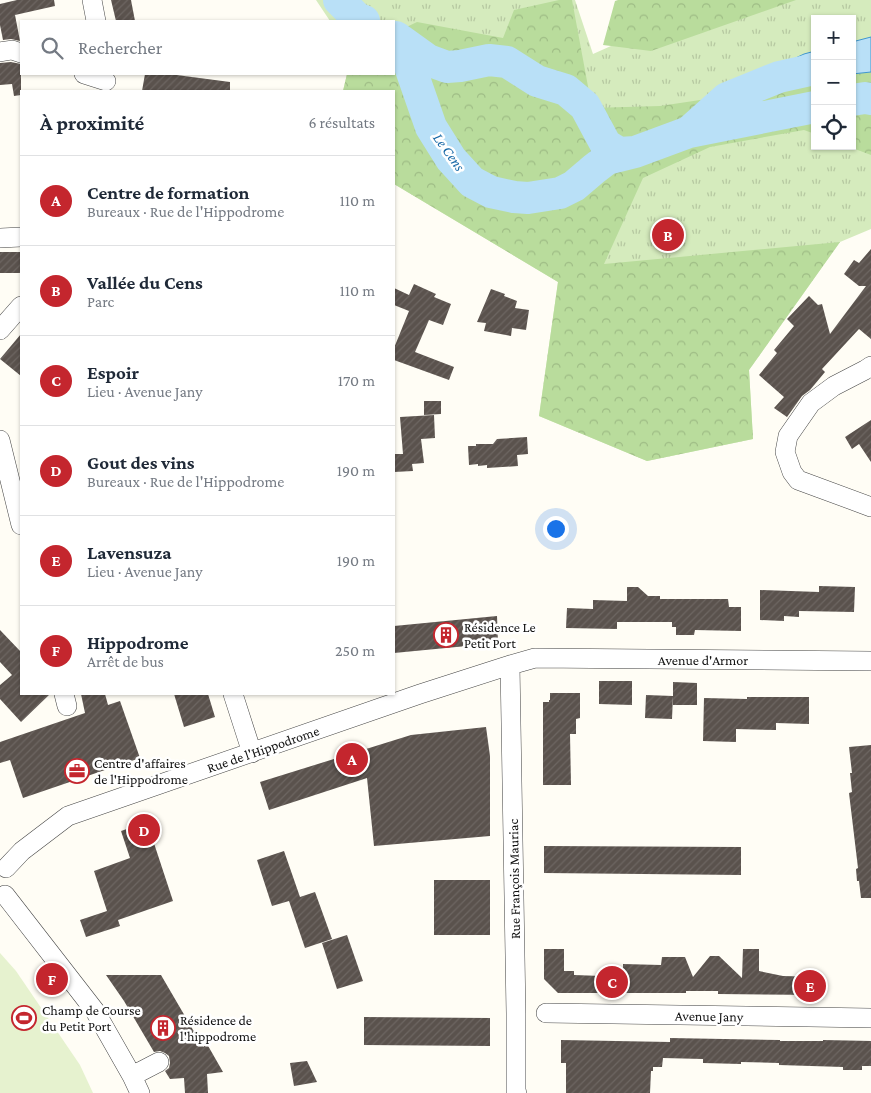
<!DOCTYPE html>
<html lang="fr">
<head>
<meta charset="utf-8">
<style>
  body { margin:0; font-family:"Crimson Pro",serif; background:#f6f6f7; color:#1f2937 }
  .controls { position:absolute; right:15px; top:15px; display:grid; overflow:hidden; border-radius:0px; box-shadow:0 1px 4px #0004 }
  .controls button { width:45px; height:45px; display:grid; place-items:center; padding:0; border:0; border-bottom:1px solid #e0e1e3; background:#fff; color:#1f2937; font:25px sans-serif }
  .you { position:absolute; left:555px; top:528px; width:18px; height:18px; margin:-12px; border:4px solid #fff; border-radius:50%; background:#1a73e8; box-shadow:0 0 0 8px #1a73e833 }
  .badge { display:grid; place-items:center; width:32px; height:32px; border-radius:50%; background:#c4262e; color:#fff; font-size:16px; font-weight:700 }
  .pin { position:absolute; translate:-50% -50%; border:2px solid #fff; box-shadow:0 1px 5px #0006 }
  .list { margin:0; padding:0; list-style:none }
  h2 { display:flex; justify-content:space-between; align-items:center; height:65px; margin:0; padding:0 20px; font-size:21px }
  h2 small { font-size:16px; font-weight:400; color:#747a83 }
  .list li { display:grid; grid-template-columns:32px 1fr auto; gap:15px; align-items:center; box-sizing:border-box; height:90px; padding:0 20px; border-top:1px solid #e0e1e3 }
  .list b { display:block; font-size:19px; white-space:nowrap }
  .list p { margin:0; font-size:16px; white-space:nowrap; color:#747a83 }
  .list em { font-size:16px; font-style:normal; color:#747a83 }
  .icon { flex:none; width:28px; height:28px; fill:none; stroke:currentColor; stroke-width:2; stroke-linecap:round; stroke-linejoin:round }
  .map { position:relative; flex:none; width:871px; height:1093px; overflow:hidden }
  .search { position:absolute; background:#fff; box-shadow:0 1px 4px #0004; left:20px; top:20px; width:375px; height:55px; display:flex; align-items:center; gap:12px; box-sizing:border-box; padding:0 18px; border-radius:0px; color:#747a83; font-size:19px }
  .panel { position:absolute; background:#fff; box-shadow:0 1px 4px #0004; left:20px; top:90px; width:375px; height:605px; border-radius:0px }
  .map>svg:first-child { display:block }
  .grass { fill:url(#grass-tufts); fill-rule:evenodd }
  .forest { fill:url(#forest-crowns) }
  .pitch { fill:#e6f2cf }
  .water { fill:#b9e0f7; stroke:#3f96cf }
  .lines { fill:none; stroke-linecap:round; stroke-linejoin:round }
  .river { stroke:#b9e0f7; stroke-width:32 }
  .building { fill:url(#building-hatch) }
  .minor-casing { stroke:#444; stroke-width:20 }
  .minor { stroke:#fff; stroke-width:19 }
  .labels { text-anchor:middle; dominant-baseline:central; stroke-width:5; stroke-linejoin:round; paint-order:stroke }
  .poi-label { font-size:14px; fill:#111; stroke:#fff; text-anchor:start }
  .street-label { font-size:14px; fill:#111; stroke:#fff }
  .water-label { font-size:15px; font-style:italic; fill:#1768a6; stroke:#fff }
</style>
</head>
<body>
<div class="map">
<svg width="871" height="1093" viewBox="0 0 871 1093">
  <defs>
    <pattern id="grass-tufts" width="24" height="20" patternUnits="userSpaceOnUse" patternTransform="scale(1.25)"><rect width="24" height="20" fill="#d5ebbd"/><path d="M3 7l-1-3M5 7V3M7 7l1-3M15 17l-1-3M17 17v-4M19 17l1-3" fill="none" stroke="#b6c8a1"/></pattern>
    <pattern id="forest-crowns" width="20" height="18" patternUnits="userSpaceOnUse" patternTransform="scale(1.25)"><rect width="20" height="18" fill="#b9dc9c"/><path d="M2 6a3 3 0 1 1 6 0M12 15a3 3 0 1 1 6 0" fill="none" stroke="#9ebc85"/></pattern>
    <pattern id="building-hatch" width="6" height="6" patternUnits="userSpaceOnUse" patternTransform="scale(1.25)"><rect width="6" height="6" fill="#5a524d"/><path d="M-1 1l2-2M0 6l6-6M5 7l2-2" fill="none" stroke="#6d6662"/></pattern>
  </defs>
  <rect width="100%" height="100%" fill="#fffdf5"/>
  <!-- grass -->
  <path class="grass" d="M316 0H575L593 54 714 0H871V229L840 242 749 370 753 439 647 461 539 416 558 282 394 184V91H343L347 74H394V21H330ZM815 19H852V146H815Z"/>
  <!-- forest -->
  <path class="forest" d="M559 0H572L592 108 660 106 700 100 727 98 815 80V134L804 130 710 147 643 178 604 264 840 242 749 370 753 439 647 461 539 416 558 282 394 184V91H343L347 74H394V33L417 22 503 38 514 10Z
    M618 0H796L651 51 603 45 615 1Z
    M871 72V155L847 146H852V74Z"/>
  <!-- pitch -->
  <path class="pitch" d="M0 953 16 971 80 1065 93 1093H0Z"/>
  <!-- water -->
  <path class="water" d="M871 37V72L852 74V42Z
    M815 51V80L727 98 737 86 804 54Z"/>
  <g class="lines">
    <!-- river -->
    <path class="river" d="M339 0 357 18 364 21
      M396 37 428 60 447 67 460 66 489 60 507 62 537 81 566 90 585 106 606 145 619 153 635 152
      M394 42 407 58 431 127 451 159 472 182 491 192 514 197 528 198 560 193 574 186 594 169 607 159 635 152 689 132 815 107
      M852 100 865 98 871 99
      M689 132 727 98 779 77 815 69"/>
  </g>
  <!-- building -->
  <path class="building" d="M17 0H54L55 6 15 15 20 41 11 39 3 40 0 25V4Z
    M111 0H131L135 21H116Z
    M11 62 21 64V95L14 96 12 84 0 85V63Z
    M145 74H169L230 82V91H142Z
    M871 249V339L859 329 822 369 825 372 810 390 802 396 787 417 774 408 784 397 759 375 777 353 774 350 794 326 787 319 809 296 818 305 822 304 830 334 866 286H859L844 274 854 260 859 263Z
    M0 252H21V273H0Z
    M414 284 436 294 434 297 451 304 443 325 429 320 415 352 454 367 449 380 394 360V348L409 311 394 305V288L409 295Z
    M491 289 505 294 504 296 517 301 515 308 529 310 526 330 512 328 511 336 484 331 486 323 477 322Z
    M21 334V376L0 359Z
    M424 401H441V414L424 415Z
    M434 415 435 438 421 439 424 463 412 464 413 471 394 472V454H403L400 417Z
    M871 420V462L859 444 852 449 845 437Z
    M527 437 528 454 517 455 518 466 487 468V465L478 466V464L469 465 468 446H476V444H493L497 439Z
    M819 586 855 587 854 612 799 611V617L784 616V621L760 620V590L819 592Z
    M627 587H638L648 596H660V599H728L729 607H741V631L695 630 694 635H676V627H672V622H617V629L566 628 567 608 593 609V600L627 601Z
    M497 616 498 643 394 653V626Z
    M0 630 21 652V694H50L21 722 0 699V685L12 675 0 662Z
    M599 681H632V705L599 704Z
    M673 682 697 683V705H673Z
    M550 693H580V718L576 719V734H570L571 785H543V702H549V700H550Z
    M81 694H105L108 705 120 701 140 758 23 798 10 760 0 763V742L85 713Z
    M174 694H208L215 717 184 727Z
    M646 695 673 696 672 719 645 718Z
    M747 697H809V724L776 723V730L736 729V742L703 741 704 698 747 699Z
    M486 727 490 756V836L374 846 367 778 269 810 260 782 411 735Z
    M871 745V898H861L859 881H857L856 869 858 868 849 793 852 792 850 773H852L849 747Z
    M147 822 173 901 118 920 120 926 86 937 80 920 107 911 94 871 130 858 121 831Z
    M544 846 741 847V875L544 873Z
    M284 851 300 897 315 892 332 939 305 948 289 901 272 906 257 860Z
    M434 880H490V935H434Z
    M347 935 363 981 337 989 322 943Z
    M544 949H564V971H574V975L602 976V972H623V964L661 965 662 957H685L693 977 710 956H719L742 978 743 949H759V971L783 976 821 977V995L718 994V991H686V993H558L544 979Z
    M106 975H161L203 1047 207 1044 223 1072 207 1074 208 1093H185L184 1078 170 1079 165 1071 169 1068 170 1063 169 1056 165 1053 160 1051 154 1052 124 1001Z
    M364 1017 490 1018V1046L364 1045Z
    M670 1038 780 1040V1041H823V1040L871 1041V1066H862V1070H843V1067L779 1065V1063L741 1062V1064L703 1063V1059L663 1058 662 1067H653V1071H651L650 1093H566V1063H561V1040L670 1042Z
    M307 1061 317 1082 294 1086 290 1063Z"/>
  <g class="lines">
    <defs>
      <path id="minor" d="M92 0 96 21
        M0 52 12 50 21 53
        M84 74 106 81
        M0 238 21 237
        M0 330 21 306
        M871 366 865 370 834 386 811 403 788 436 785 452 792 472 798 480 871 507
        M0 440 21 525
        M510 665 516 1013V1092L517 1093
        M64 694 67 706
        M233 694 252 753
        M6 868 22 851 68 816 420 694 510 665 535 658 871 661
        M5 895 95 1011 132 1076 140 1093
        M546 1013 871 1018
        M132 1076 159 1062"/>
    </defs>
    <!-- minor casing -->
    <use href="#minor" class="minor-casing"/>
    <!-- minor -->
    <use href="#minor" class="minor"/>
  </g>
  <!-- icons -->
  <defs>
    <symbol id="building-ring" viewBox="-11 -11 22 22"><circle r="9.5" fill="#fff" stroke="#c4262e" stroke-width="1.5"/><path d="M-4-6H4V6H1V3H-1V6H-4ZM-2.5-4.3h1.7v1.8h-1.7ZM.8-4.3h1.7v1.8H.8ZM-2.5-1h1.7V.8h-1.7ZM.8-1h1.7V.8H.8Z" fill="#c4262e"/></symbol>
    <symbol id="office-ring" viewBox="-11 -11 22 22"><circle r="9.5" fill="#fff" stroke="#c4262e" stroke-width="1.5"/><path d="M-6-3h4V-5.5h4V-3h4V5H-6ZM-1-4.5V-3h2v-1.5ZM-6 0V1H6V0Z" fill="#c4262e"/></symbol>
    <symbol id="stadium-ring" viewBox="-11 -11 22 22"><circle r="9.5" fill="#fff" stroke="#c4262e" stroke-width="1.5"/><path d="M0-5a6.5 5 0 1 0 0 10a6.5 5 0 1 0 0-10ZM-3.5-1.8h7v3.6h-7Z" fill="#c4262e"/></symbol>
  </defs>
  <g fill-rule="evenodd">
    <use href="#building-ring" x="432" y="621" width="28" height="28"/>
    <use href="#office-ring" x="63" y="757" width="28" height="28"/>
    <use href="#stadium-ring" x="10" y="1004" width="28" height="28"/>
    <use href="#building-ring" x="149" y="1014" width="28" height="28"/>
  </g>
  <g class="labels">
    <!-- poi labels -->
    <g class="poi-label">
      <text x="464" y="627">Résidence Le<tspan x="464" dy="16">Petit Port</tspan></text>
      <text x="94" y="763">Centre d'affaires<tspan x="94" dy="16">de l'Hippodrome</tspan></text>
      <text x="42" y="1010">Champ de Course<tspan x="42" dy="16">du Petit Port</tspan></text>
      <text x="180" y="1020">Résidence de<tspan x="180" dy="16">l'hippodrome</tspan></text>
    </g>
    <!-- street labels -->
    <g class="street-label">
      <text x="703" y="660">Avenue d'Armor</text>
      <text transform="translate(263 749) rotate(-19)">Rue de l'Hippodrome</text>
      <text transform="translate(514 879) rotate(-91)">Rue François Mauriac</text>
      <text transform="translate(709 1016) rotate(1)">Avenue Jany</text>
    </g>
    <!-- water labels -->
    <g class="water-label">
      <text transform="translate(449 152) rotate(54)">Le Cens</text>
    </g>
  </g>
</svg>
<div class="controls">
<button>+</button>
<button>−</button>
<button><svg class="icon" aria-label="locate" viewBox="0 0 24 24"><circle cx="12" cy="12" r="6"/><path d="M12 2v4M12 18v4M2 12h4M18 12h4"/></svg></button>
</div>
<div class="you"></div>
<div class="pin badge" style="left:352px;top:759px">A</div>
<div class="pin badge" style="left:668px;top:235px">B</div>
<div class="pin badge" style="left:612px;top:982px">C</div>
<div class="pin badge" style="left:144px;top:830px">D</div>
<div class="pin badge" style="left:810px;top:986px">E</div>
<div class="pin badge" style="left:52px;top:979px">F</div>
<div class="search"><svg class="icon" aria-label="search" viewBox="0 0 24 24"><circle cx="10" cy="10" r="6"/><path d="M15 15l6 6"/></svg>Rechercher</div>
<section class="panel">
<h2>À proximité<small>6 résultats</small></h2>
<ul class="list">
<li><span class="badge">A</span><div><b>Centre de formation</b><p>Bureaux · Rue de l'Hippodrome</p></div><em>110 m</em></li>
<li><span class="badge">B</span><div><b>Vallée du Cens</b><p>Parc</p></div><em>110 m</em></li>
<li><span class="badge">C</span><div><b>Espoir</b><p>Lieu · Avenue Jany</p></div><em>170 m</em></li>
<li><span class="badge">D</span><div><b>Gout des vins</b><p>Bureaux · Rue de l'Hippodrome</p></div><em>190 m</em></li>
<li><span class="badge">E</span><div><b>Lavensuza</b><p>Lieu · Avenue Jany</p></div><em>190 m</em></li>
<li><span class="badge">F</span><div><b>Hippodrome</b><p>Arrêt de bus</p></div><em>250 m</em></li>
</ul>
</section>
</div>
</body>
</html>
